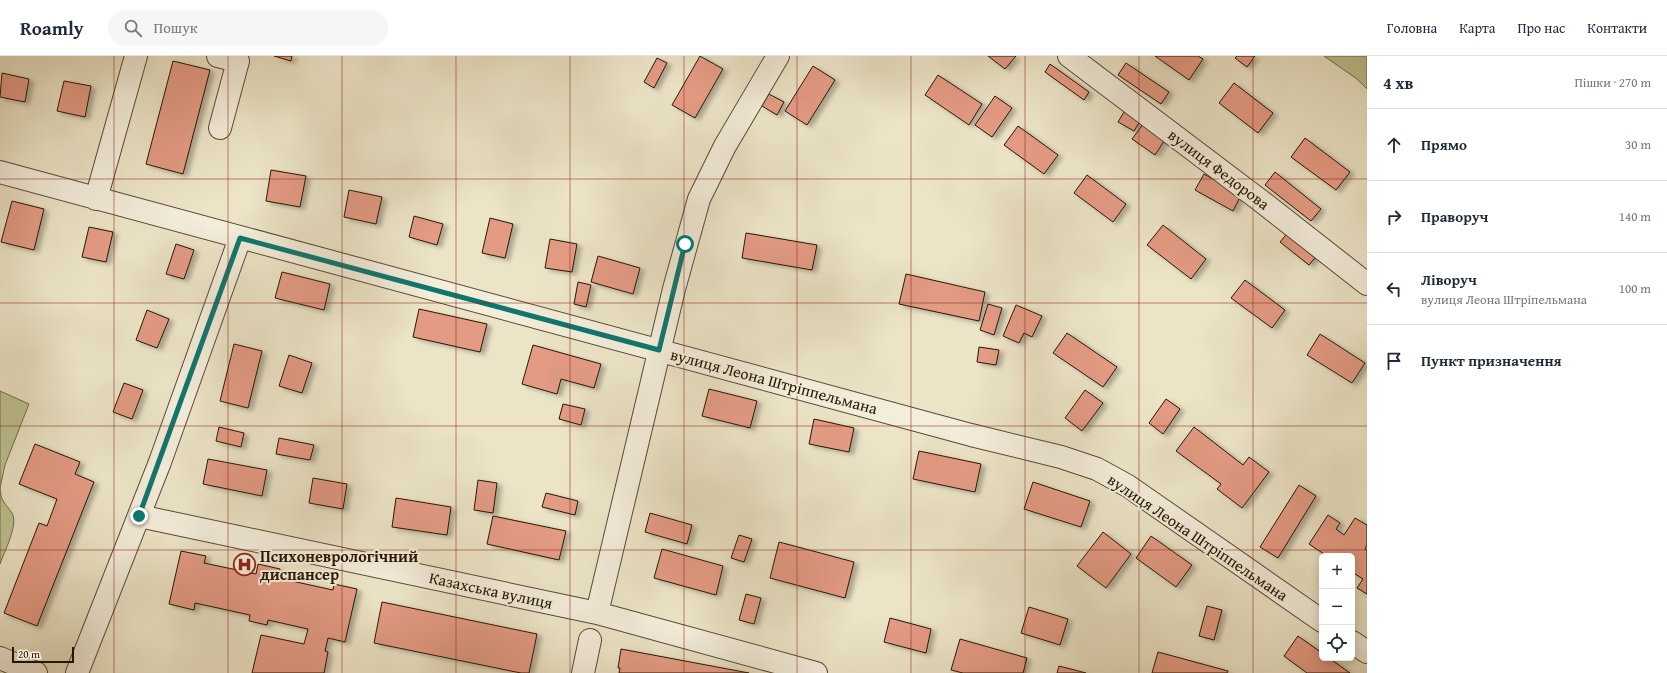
<!DOCTYPE html>
<html lang="uk">
<head>
<meta charset="utf-8">
<style>
  body { margin:0; font-family:"Gentium Book Plus",serif; background:#f6f6f7; color:#1f2937 }
  .controls { position:absolute; right:12px; bottom:12px; display:grid; overflow:hidden; border-radius:6px; box-shadow:0 2px 10px #0003 }
  .controls button { width:36px; height:36px; display:grid; place-items:center; padding:0; border:0; border-bottom:1px solid #e0e1e3; background:#fff; color:#1f2937; font:20px sans-serif }
  .scale { position:absolute; left:12px; bottom:10px; width:62px; box-sizing:border-box; padding-left:4px; border:2px solid #261602; border-top:0; font-size:11px; line-height:14px; white-space:nowrap; color:#261602; -webkit-text-stroke:3px #f3eddb; paint-order:stroke }
  .stop { position:absolute; width:12px; height:12px; margin:-9px; border:3px solid #0f766e; border-radius:50%; background:#fff }
  .stop.end { background:#0f766e; border-color:#fff; box-shadow:0 1px 4px #0008 }
  .list { margin:0; padding:0; list-style:none }
  h2 { display:flex; justify-content:space-between; align-items:center; height:52px; margin:0; padding:0 16px; font-size:17px }
  h2 small { font-size:13px; font-weight:400; color:#747a83 }
  .list li { display:grid; grid-template-columns:26px 1fr auto; gap:12px; align-items:center; box-sizing:border-box; height:72px; padding:0 16px; border-top:1px solid #e0e1e3 }
  .list b { display:block; font-size:15px; white-space:nowrap }
  .list p { margin:0; font-size:13px; white-space:nowrap; color:#747a83 }
  .list em { font-size:13px; font-style:normal; color:#747a83 }
  .icon { flex:none; width:22px; height:22px; fill:none; stroke:currentColor; stroke-width:2; stroke-linecap:round; stroke-linejoin:round }
  .map { position:relative; flex:none; width:1367px; height:617px; overflow:hidden }
  header { display:flex; align-items:center; gap:24px; box-sizing:border-box; height:56px; padding:0 20px; background:#fff; border-bottom:1px solid #e0e1e3 }
  header strong { font-size:19px }
  nav { display:flex; gap:22px; margin-inline-start:auto; font-size:14px }
  .search { width:280px; height:36px; background:#f6f6f7; display:flex; align-items:center; gap:10px; box-sizing:border-box; padding:0 14px; border-radius:22px; color:#747a83; font-size:15px }
  main { display:flex }
  aside { flex:1; background:#fff }
  .map>svg:first-child { display:block }
  .green { fill:#bec291; stroke:#726c4a }
  .building { fill:#e49b84; stroke:#261602; filter:url(#shadow) }
  .lines { fill:none; stroke-linecap:round; stroke-linejoin:round }
  .minor-casing { stroke:#584a33; stroke-width:24 }
  .minor { stroke:#f3eddb; stroke-width:22 }
  .route { stroke:#0f766e; stroke-width:5 }
  .grid { fill:none; stroke:#8f2418; stroke-width:1; stroke-opacity:0.55 }
  .labels { text-anchor:middle; dominant-baseline:central; stroke-width:4; stroke-linejoin:round; paint-order:stroke }
  .street-label { font-size:16px; fill:#261602; stroke:#f3eddb }
  .poi-label { font-size:16px; font-weight:bold; fill:#261602; stroke:#f3eddb; text-anchor:start }
</style>
</head>
<body>
<header>
<strong>Roamly</strong>
<div class="search"><svg class="icon" aria-label="search" viewBox="0 0 24 24"><circle cx="10" cy="10" r="6"/><path d="M15 15l6 6"/></svg>Пошук</div>
<nav><a>Головна</a><a>Карта</a><a>Про нас</a><a>Контакти</a></nav>
</header>
<main>
<div class="map">
<svg width="1367" height="617" viewBox="0 0 1367 617">
  <defs>
    <filter id="shadow"><feDropShadow dx="4.5" dy="2.5" stdDeviation="2" flood-color="#0004"/></filter>
  </defs>
  <rect width="100%" height="100%" fill="#ece4c7"/>
  <filter id="stains"><feTurbulence type="fractalNoise" baseFrequency=".005" numOctaves="4"/><feColorMatrix values="0 0 0 0 .2 0 0 0 0 .09 0 0 0 0 .02 0 0 0 .5 -.17"/></filter>
  <radialGradient id="worn" r=".72"><stop offset=".6" stop-color="#630" stop-opacity="0"/><stop offset="1" stop-color="#630" stop-opacity=".3"/></radialGradient>
  <!-- green -->
  <path class="green" d="M1324 0H1367V33L1357 23Z
    M0 335 29 348 5 409 0 432Z
    M0 432C1 447 5 446 12 457 19 468 4 496 0 508Z"/>
  <!-- building -->
  <path class="building" d="M274 0H292L291 5Z
    M700 0 723 13 695 62 672 49Z
    M988 0H1016L1005 13Z
    M1155 0H1198L1203 3 1189 24Z
    M1237 0H1255L1247 11 1235 2Z
    M657 2 667 7 654 32 644 26Z
    M173 5 210 14 183 118 146 108Z
    M1126 7 1169 36 1161 48 1118 19Z
    M1050 8 1089 36 1084 44 1045 16Z
    M813 10 835 24 807 69 785 55Z
    M2 17 29 23 25 46 0 41Z
    M938 19 982 48 969 69 925 39Z
    M64 25 91 30 85 61 57 55Z
    M1234 27 1273 57 1258 77 1219 47Z
    M769 38 784 46 777 59 762 50Z
    M995 40 1012 52 992 81 975 69Z
    M1127 51 1143 60 1134 75 1118 66Z
    M1144 67 1166 82 1155 99 1132 83Z
    M1018 70 1058 99 1044 118 1004 89Z
    M1305 82 1350 116 1336 134 1291 101Z
    M271 114 306 120 300 151 266 145Z
    M1275 116 1321 153 1311 165 1265 129Z
    M1204 118 1241 139 1233 155 1195 134Z
    M1087 119 1126 148 1113 166 1074 137Z
    M349 134 382 141 376 168 344 161Z
    M12 145 44 153 34 194 1 186Z
    M414 160 443 168 437 189 409 181Z
    M490 162 513 168 505 202 482 197Z
    M1163 169 1206 203 1191 223 1147 189Z
    M89 171 113 176 106 206 82 201Z
    M1290 174 1319 197 1309 209 1280 186Z
    M746 177 817 189 812 214 742 202Z
    M550 183 577 188 572 216 545 212Z
    M176 188 194 194 184 223 166 218Z
    M598 200 640 212 633 238 591 226Z
    M282 216 330 228 324 254 275 242Z
    M906 218 985 236 979 265 899 248Z
    M1245 224 1285 254 1272 272 1231 242Z
    M578 226 591 229 586 251 574 248Z
    M988 248 1002 252 994 279 980 274Z
    M1016 249 1042 260 1032 281 1024 277 1019 287 1003 280Z
    M419 253 487 268 480 296 413 281Z
    M147 254 169 263 157 292 136 284Z
    M1067 277 1117 311 1103 331 1053 297Z
    M1320 278 1365 307 1352 327 1307 299Z
    M234 288 262 295 248 352 220 345Z
    M533 289 601 308 594 332 561 323 557 338 522 328Z
    M979 291 999 294 996 309 977 306Z
    M289 299 312 307 302 337 279 330Z
    M124 327 143 334 132 363 113 356Z
    M709 333 757 345 750 372 702 360Z
    M1085 334 1103 347 1082 375 1065 362Z
    M1166 343 1180 353 1163 378 1149 367Z
    M563 348 585 353 581 369 559 363Z
    M814 363 854 372 849 396 809 388Z
    M219 371 244 377 241 391 216 385Z
    M1194 371 1243 409 1249 401 1269 416 1242 452 1217 433 1221 428 1176 395Z
    M279 382 314 389 310 404 276 398Z
    M35 388 80 406 75 418 94 426 37 570 4 557 39 467 47 470 57 443 19 428Z
    M919 395 981 408 975 436 913 423Z
    M208 403 267 414 262 440 203 428Z
    M313 422 347 428 343 453 309 447Z
    M478 424 497 427 493 457 474 454Z
    M1033 426 1090 445 1081 471 1024 453Z
    M1299 429 1316 440 1278 502 1260 491Z
    M546 437 578 445 575 459 542 451Z
    M396 442 451 451 447 479 392 471Z
    M650 457 692 469 687 488 645 476Z
    M1328 459 1340 467 1336 473 1344 479 1355 462 1367 469V489L1365 493 1367 494V538L1357 532 1363 523 1352 516V500H1327L1309 488Z
    M493 460 566 475 559 504 487 488Z
    M1103 476 1131 498 1106 532 1077 510Z
    M739 479 752 483 744 506 731 502Z
    M1151 480 1192 509 1176 531 1136 502Z
    M779 486 854 506 845 542 770 522Z
    M662 493 723 510 716 539 654 522Z
    M181 495 206 500 204 507 256 518 258 508 280 513 278 522 333 534 334 528 357 533 345 586 328 582 325 595 328 596 324 617H252L261 579 304 588 308 573 268 564 267 569 249 565 250 559 195 547 194 554 169 548Z
    M746 538 761 542 754 568 739 564Z
    M382 546 537 578 529 617H521L374 587Z
    M1207 550 1222 554 1214 584 1199 580Z
    M1029 551 1068 563 1060 589 1021 577Z
    M890 562 931 573 926 597 884 586Z
    M1298 580 1322 597V602H1329L1350 617H1307L1284 600Z
    M960 583 1027 602 1023 617H963L951 614Z
    M621 593 749 617H619L620 612H618Z
    M1158 596 1228 615 1227 617H1152Z
    M1059 610 1086 617H1057Z"/>
  <g class="lines">
    <defs>
      <path id="minor" d="M218 0 238 5 220 72
        M1069 0 1261 145 1367 228
        M0 116 971 379 1061 401 1097 413 1128 430 1322 565
        M96 143 136 0
        M139 460 597 557 816 617
        M597 557 674 233 699 143 725 90 778 0
        M1352 586 1367 596
        M0 602 36 617
        M77 617 160 406 240 182
        M583 617 590 584"/>
    </defs>
    <!-- minor casing -->
    <use href="#minor" class="minor-casing"/>
    <!-- minor -->
    <use href="#minor" class="minor"/>
  </g>
  <g class="lines">
    <!-- route -->
    <path class="route" d="M139 460 240 182 659 294 685 188"/>
  </g>
  <!-- grid -->
  <path class="grid" d="M114 0V617M228 0V617M342 0V617M456 0V617M570 0V617M684 0V617M797 0V617M911 0V617M1025 0V617M1139 0V617M1253 0V617M0 123H1367M0 247H1367M0 370H1367M0 494H1367"/>
  <!-- icons -->
  <defs>
    <symbol id="hospital-ring" viewBox="-11 -11 22 22"><circle r="9.5" fill="#f3eddb" stroke="#8f2418" stroke-width="1.5"/><path d="M-5-5h3v3.5h4V-5h3V5h-3V1.5h-4V5h-3Z" fill="#8f2418"/></symbol>
  </defs>
  <g fill-rule="evenodd">
    <use href="#hospital-ring" x="232" y="496" width="25" height="25"/>
  </g>
  <g class="labels">
    <!-- street labels -->
    <g class="street-label">
      <text transform="translate(1219 113) rotate(37)">вулиця Федорова</text>
      <text transform="translate(774 325) rotate(15)">вулиця Леона Штріппельмана</text>
      <text transform="translate(1198 481) rotate(34)">вулиця Леона Штріппельмана</text>
      <text transform="translate(491 534) rotate(12)">Казахська вулиця</text>
    </g>
    <!-- poi labels -->
    <g class="poi-label">
      <text x="260" y="500">Психоневрологічний<tspan x="260" dy="18">диспансер</tspan></text>
    </g>
  </g>
  <rect width="100%" height="100%" filter="url(#stains)"/>
  <rect width="100%" height="100%" fill="url(#worn)"/>
</svg>
<div class="controls">
<button>+</button>
<button>−</button>
<button><svg class="icon" aria-label="locate" viewBox="0 0 24 24"><circle cx="12" cy="12" r="6"/><path d="M12 2v4M12 18v4M2 12h4M18 12h4"/></svg></button>
</div>
<div class="scale">20 m</div>
<div class="stop" style="left:685px;top:188px"></div>
<div class="stop end" style="left:139px;top:460px"></div>
</div>
<aside>
<h2>4 хв<small>Пішки · 270 m</small></h2>
<ul class="list">
<li><svg class="icon" aria-label="ahead" viewBox="0 0 24 24"><path d="M12 20V5M6 11l6-6 6 6"/></svg><div><b>Прямо</b></div><em>30 m</em></li>
<li><svg class="icon" aria-label="right" viewBox="0 0 24 24"><path d="M7 20v-9h11M14 6l5 5-5 5"/></svg><div><b>Праворуч</b></div><em>140 m</em></li>
<li><svg class="icon" aria-label="left" viewBox="0 0 24 24"><path d="M17 20v-9H6M10 6l-5 5 5 5"/></svg><div><b>Ліворуч</b><p>вулиця Леона Штріпельмана</p></div><em>100 m</em></li>
<li><svg class="icon" aria-label="arrive" viewBox="0 0 24 24"><path d="M6 21V4h12l-3 4 3 4H6"/></svg><div><b>Пункт призначення</b></div></li>
</ul>
</aside>
</main>
</body>
</html>
